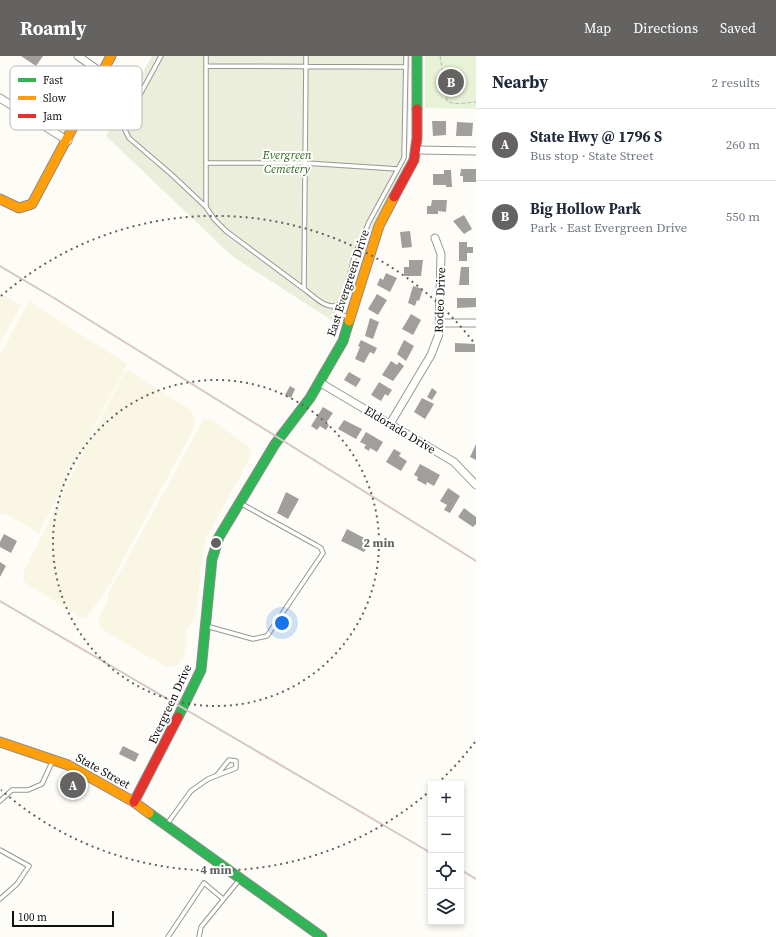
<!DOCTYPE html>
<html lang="en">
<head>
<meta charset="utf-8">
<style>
  body { margin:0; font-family:"Source Serif 4",serif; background:#f6f6f7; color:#1f2937 }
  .controls { position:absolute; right:12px; bottom:12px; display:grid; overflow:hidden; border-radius:0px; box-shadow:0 2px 6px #0003 }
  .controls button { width:36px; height:36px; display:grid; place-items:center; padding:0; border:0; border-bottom:1px solid #e0e1e3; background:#fff; color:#1f2937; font:20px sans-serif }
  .scale { position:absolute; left:12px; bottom:10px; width:102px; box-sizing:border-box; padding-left:4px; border:2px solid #111; border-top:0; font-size:11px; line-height:14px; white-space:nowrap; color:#111; -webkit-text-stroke:3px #fff; paint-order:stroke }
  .you { position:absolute; left:282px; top:567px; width:14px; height:14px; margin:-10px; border:3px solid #fff; border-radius:50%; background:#1a73e8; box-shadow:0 0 0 6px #1a73e833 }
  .badge { display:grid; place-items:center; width:26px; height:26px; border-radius:50%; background:#646362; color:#fff; font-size:13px; font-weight:700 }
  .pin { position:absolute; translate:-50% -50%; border:2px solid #fff; box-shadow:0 1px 4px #0006 }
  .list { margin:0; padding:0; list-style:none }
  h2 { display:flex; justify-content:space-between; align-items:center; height:52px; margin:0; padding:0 16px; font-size:17px }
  h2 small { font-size:13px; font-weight:400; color:#747a83 }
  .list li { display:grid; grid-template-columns:26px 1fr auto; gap:12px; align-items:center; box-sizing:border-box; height:72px; padding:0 16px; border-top:1px solid #e0e1e3 }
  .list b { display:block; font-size:15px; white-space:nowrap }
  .list p { margin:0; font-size:13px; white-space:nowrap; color:#747a83 }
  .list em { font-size:13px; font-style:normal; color:#747a83 }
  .icon { flex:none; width:22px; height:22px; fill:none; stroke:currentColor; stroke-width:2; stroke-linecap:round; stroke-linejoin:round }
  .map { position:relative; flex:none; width:476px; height:881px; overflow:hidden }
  header { display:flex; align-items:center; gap:24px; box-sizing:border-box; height:56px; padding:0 20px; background:#646362; color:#fff }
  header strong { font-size:19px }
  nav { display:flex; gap:22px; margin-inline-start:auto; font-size:14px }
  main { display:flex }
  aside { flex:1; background:#fff }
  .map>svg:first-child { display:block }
  .farmland { fill:#f9f6e4 }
  .green { fill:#e8f2d7 }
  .cemetery { fill:#eaeedb }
  .building { fill:#a19f9c }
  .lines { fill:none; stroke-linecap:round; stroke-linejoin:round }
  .lane-casing { stroke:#979795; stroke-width:5.5 }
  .street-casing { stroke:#979795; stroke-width:9 }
  .fast-casing { stroke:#8e8d8b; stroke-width:11 }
  .slow-casing { stroke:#8e8d8b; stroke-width:11 }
  .jam-casing { stroke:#8e8d8b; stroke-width:11 }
  .path { stroke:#b9b9b8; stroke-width:1; stroke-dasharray:4 2; stroke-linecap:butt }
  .lane { stroke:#fffffe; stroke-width:3.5 }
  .street { stroke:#fffffe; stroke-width:7 }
  .fast { stroke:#30b455; stroke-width:9 }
  .slow { stroke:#ff9f0a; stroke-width:9 }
  .jam { stroke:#e5322d; stroke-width:9 }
  .rail { stroke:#d9c6c7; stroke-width:2 }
  .ring { fill:none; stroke:#646362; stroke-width:2; stroke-dasharray:2 4 }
  .labels { text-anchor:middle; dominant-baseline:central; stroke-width:4; stroke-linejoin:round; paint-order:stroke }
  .park-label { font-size:12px; font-style:italic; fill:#326a20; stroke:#fff }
  .street-label { font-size:12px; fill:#111; stroke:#fff }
  .key { fill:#fff; stroke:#b8b8b8; stroke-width:1 }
  .key-label { font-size:11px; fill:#111 }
  .centre { fill:#646362; stroke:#fff; stroke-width:2 }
  .ring-label { font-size:12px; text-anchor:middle; font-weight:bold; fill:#646362; stroke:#fff; stroke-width:4; stroke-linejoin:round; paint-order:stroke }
</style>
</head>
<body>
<header>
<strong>Roamly</strong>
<nav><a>Map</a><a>Directions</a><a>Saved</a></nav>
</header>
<main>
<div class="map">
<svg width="476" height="881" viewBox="0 0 476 881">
  <rect width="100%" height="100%" fill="#fdfcf7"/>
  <!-- farmland -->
  <path class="farmland" d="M0 237 21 249 0 287Z
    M29 245 127 308 39 477 6 458 0 459V299Z
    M129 315 191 354 195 363 192 376 109 530 86 562H82L27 528 23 524 24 515 124 317Z
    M204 363 211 364 220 370 248 390 251 396 249 404 206 482 202 502 197 551 192 567 187 571 186 590 183 602 178 608 171 611 164 609 133 592 105 575 99 570V562L107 546 108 538Z"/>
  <!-- green -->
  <path class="green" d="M425 0H476V53L425 52Z"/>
  <!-- cemetery -->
  <path class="cemetery" d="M152 0H410L408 85 404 111 372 173 339 269 232 200 106 80Z"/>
  <!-- building -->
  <path class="building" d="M21 0H43L36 10Z
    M432 65H446V79L433 80Z
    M457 66 473 67 472 80H456Z
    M461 113H476V126H463V120H460Z
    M444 114H451L452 131H446V129H433V118H444Z
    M432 144H447L446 156 438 155V158H427V150H431Z
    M464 159 472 173 464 178 453 165Z
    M410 175 412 191 402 192 400 176Z
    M459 186H467V191H473V197H467V205H459Z
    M409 204H423L421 220H404V211H409Z
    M461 211H469V229H459Z
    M386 217 397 222 390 236 377 229 380 222 383 224Z
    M413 230 423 233 419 245 417 244 415 250 408 247Z
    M377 238 387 244 378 259 368 253Z
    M457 242H476V251L457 252Z
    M411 258 421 264 413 279 402 273Z
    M370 262 379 266 373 283 365 280Z
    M361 284 377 292 374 298 370 296 364 307 355 303 360 291 358 290Z
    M404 284 414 290 406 305 397 298Z
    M455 287 475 288V296H455Z
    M391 305 397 309 399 306 404 310 393 325 382 319Z
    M349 316 361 323 356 331 344 324Z
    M379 326 392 334 388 340 385 338 381 345 371 339Z
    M290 330 295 333 291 342 285 339Z
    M432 332 437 336 432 344 427 341Z
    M422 342 434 348 425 363 414 356Z
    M323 351 333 357 326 367 329 369 326 374 320 370 317 374 311 370Z
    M344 364 362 373 356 383 338 373Z
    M366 376 383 386 377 396 370 392 369 395 364 392 366 389 360 386Z
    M476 388V404L470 401Z
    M394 393 401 397 399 400 407 405 401 415 386 406Z
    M420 408 440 419 434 430 427 426 426 429 417 424 418 421 414 419Z
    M448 432 460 440 450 457 444 454 447 449 440 445Z
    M286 436 299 443 288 463 277 457Z
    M464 452 476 461V468L473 471 458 461Z
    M347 473 370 485 364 496 341 485Z
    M4 478 17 485 11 497 0 491V486Z
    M0 506 6 510 0 521Z
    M123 690 139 698 135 706 119 698Z"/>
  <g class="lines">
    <defs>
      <path id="lane" d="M161 0 125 66 124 72 129 82 171 118 206 151 214 163 226 175 304 233
        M306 0 304 233C315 241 331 259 343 245L354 202 369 166 404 102 406 0
        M206 10 406 11
        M206 107H305L398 113
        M206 151V0
        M334 251 338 257 348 261
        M206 570 253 583 267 580 323 497 321 492 316 489 240 447
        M0 745 12 734H28L42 728 53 704
        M167 768 191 735 208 723 236 712V705L229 704 217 719
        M0 794 29 810 17 828 0 843
        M168 881 204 827 222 842
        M199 881 201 871 240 823"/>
      <path id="street" d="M78 0 102 17
        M0 42 68 85
        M417 94 476 95
        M441 267H476
        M319 326 454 406 476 429
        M390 368 431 299 439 278 441 198 435 182"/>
      <path id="fast" d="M417 0V53
        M178 661 201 614 212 503 219 481 275 388 310 342 343 285 349 265
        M149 757 322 881"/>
      <path id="slow" d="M0 143 19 152 32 148 111 0
        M349 265 379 170 394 141
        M0 686 68 709 134 746 149 757"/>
      <path id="jam" d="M394 141 414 104 417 82V53
        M134 746 178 661"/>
    </defs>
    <!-- lane casing -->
    <use href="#lane" class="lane-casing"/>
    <!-- street casing -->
    <use href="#street" class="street-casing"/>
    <!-- fast casing -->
    <use href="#fast" class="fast-casing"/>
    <!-- slow casing -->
    <use href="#slow" class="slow-casing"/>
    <!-- jam casing -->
    <use href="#jam" class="jam-casing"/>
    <!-- path -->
    <path class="path" d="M440 0 447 45C455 50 467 46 476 46"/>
    <!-- lane -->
    <use href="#lane" class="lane"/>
    <!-- street -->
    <use href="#street" class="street"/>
    <!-- fast -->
    <use href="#fast" class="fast"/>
    <!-- slow -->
    <use href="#slow" class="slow"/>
    <!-- jam -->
    <use href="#jam" class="jam"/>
    <!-- rail -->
    <path class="rail" d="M0 210 54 242 476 505
      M0 545 431 797
      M461 814 476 823"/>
  </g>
  <!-- distance rings -->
  <g class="ring">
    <circle cx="216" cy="487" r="163"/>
    <path d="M475 686A327 327 0 0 1 439 726M431 734A327 327 0 0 1 1 734M1 240A327 327 0 0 1 475 288"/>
  </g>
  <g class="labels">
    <!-- park labels -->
    <g class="park-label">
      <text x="287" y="99">Evergreen<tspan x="287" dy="14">Cemetery</tspan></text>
    </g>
    <!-- street labels -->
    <g class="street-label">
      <text transform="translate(348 227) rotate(-72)">East Evergreen Drive</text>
      <text transform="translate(440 244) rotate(-88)">Rodeo Drive</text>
      <text transform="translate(400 374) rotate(31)">Eldorado Drive</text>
      <text transform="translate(170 648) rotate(-65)">Evergreen Drive</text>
      <text transform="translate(103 715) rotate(29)">State Street</text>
    </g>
  </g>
  <!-- legend -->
  <rect x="10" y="10" width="132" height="64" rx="6" class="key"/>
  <rect x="18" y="22" width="18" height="4" fill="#30b455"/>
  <rect x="18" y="40" width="18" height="4" fill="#ff9f0a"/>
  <rect x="18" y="58" width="18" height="4" fill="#e5322d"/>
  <g class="key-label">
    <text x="43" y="28">Fast</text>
    <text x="43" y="46">Slow</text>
    <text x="43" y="64">Jam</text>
  </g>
  <circle cx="216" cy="487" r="6" class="centre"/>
  <g class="ring-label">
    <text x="379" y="491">2 min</text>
    <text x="216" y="818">4 min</text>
  </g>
</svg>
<div class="controls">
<button>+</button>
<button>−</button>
<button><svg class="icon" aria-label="locate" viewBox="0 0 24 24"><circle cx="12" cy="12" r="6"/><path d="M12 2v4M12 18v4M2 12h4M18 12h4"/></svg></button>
<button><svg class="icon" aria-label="layers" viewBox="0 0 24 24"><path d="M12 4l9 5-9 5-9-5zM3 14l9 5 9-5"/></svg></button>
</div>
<div class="scale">100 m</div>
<div class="you"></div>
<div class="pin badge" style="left:73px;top:729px">A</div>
<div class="pin badge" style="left:451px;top:26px">B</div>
</div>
<aside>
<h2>Nearby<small>2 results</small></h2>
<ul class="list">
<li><span class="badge">A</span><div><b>State Hwy @ 1796 S</b><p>Bus stop · State Street</p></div><em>260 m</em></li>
<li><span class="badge">B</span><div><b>Big Hollow Park</b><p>Park · East Evergreen Drive</p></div><em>550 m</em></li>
</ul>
</aside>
</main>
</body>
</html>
